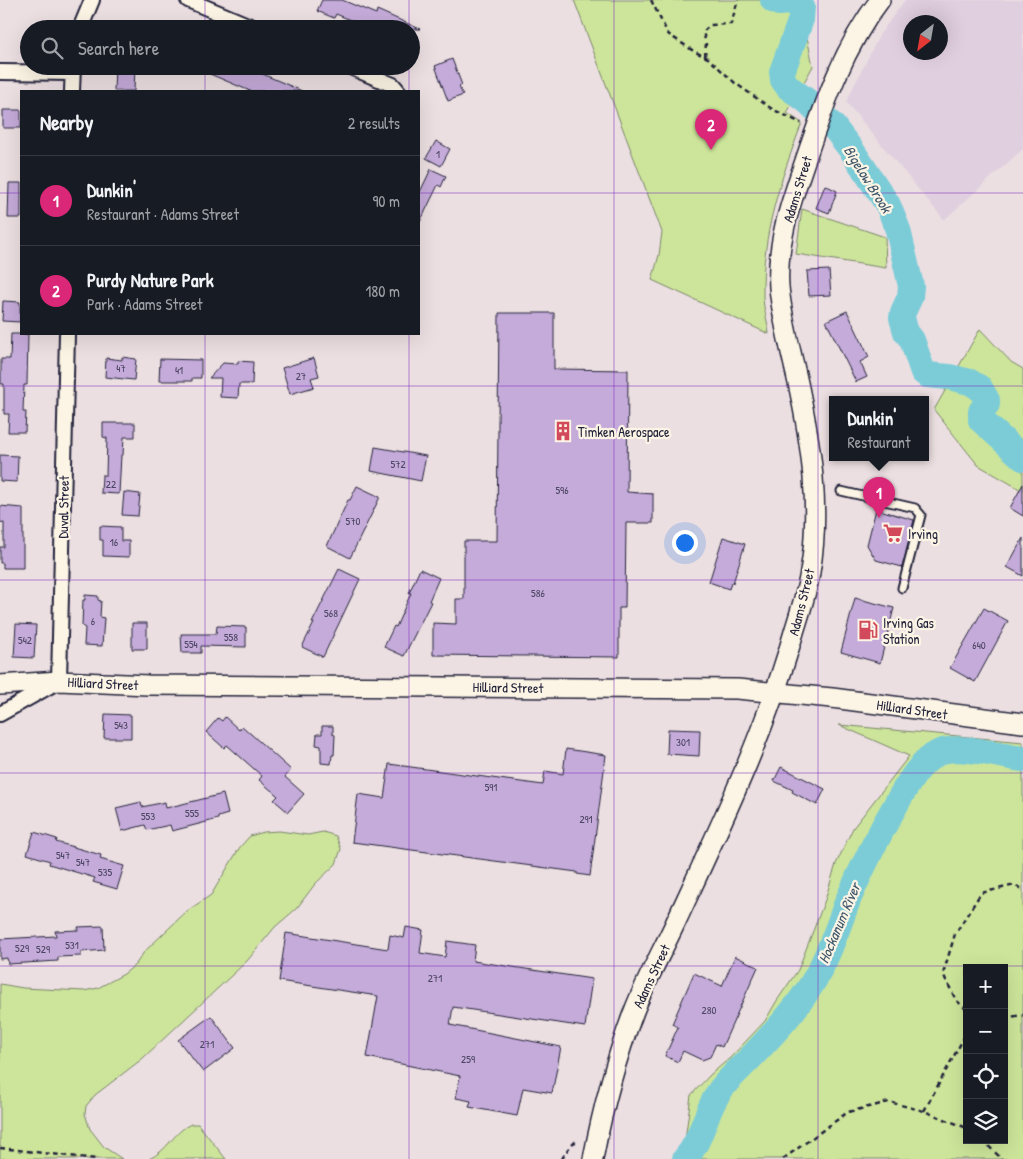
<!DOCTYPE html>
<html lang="en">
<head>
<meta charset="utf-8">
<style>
  body { margin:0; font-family:"Patrick Hand",sans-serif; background:#242831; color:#f1f3f6 }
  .controls { position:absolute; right:15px; bottom:15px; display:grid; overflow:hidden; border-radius:0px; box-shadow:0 5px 20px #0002 }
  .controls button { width:45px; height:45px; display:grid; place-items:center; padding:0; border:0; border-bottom:1px solid #363941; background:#171b24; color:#f1f3f6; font:25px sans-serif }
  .compass { position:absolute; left:903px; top:15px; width:45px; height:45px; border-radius:50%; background:#171b24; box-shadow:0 5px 20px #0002; rotate:211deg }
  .you { position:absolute; left:684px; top:542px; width:18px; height:18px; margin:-12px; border:4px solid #fff; border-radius:50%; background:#1a73e8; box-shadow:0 0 0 8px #1a73e833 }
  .badge { display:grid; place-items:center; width:32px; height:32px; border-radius:50%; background:#db2777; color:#fff; font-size:16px; font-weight:700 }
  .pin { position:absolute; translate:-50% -41px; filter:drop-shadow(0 1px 2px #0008) }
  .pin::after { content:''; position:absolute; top:26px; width:18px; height:15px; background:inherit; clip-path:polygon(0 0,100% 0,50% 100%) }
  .popup { position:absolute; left:829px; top:396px; width:100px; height:65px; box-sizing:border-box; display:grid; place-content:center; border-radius:0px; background:#171b24; filter:drop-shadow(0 1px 4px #0005); font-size:16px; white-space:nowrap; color:#9ea1a6 }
  .popup b { font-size:19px; color:#f1f3f6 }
  .popup::after { content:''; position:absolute; left:50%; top:100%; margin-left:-10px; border:10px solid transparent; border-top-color:#171b24 }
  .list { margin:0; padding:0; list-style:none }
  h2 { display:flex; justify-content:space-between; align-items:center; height:65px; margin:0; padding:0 20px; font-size:21px }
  h2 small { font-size:16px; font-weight:400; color:#9ea1a6 }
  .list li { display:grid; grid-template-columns:32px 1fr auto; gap:15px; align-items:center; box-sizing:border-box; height:90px; padding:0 20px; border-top:1px solid #363941 }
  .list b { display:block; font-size:19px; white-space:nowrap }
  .list p { margin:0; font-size:16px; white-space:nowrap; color:#9ea1a6 }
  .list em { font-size:16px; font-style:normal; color:#9ea1a6 }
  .icon { flex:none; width:28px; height:28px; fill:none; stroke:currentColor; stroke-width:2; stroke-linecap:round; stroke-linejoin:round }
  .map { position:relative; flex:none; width:1023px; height:1159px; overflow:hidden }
  .search { position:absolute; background:#171b24; box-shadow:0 5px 20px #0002; left:20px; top:20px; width:400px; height:55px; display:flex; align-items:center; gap:12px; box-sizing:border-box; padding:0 18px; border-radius:28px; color:#9ea1a6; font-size:19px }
  .panel { position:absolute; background:#171b24; box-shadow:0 5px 20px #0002; left:20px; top:90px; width:400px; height:245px; border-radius:0px }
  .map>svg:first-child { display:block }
  .built { fill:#e0cfdf; fill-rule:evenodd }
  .green { fill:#cde59a; stroke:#78846a; fill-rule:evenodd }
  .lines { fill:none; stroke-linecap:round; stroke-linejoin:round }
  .river { stroke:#7cccd8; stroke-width:26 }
  .building { fill:#c5abd9; stroke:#22223b }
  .lane-casing { stroke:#22223b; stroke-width:11 }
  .street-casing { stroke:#22223b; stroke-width:18 }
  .secondary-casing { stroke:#22223b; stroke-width:22 }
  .path { stroke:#22223b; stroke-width:2.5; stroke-dasharray:5 4; stroke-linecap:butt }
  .lane { stroke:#fcf5e5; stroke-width:7 }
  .street { stroke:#fcf5e5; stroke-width:14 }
  .secondary { stroke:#fcf5e5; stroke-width:19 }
  .grid { fill:none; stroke:#7b2cbf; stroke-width:1; stroke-opacity:0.55 }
  .labels { text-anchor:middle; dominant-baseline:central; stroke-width:4.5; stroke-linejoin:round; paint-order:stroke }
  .number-label { font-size:11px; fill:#4b4462 }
  .street-label { font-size:14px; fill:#22223b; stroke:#fcf5e5 }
  .poi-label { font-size:14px; fill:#22223b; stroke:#fcf5e5; text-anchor:start }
  .water-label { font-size:15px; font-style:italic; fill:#3d556a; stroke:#fcf5e5 }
</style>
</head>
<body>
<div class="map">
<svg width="1023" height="1159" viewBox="0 0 1023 1159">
  <rect width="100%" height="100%" fill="#ecdfe1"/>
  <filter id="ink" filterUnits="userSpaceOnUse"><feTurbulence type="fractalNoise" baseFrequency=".02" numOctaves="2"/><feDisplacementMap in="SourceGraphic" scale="10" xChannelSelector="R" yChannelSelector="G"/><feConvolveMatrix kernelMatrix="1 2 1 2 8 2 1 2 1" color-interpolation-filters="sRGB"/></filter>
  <g filter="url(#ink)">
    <!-- built -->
    <path class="built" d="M905 0H1023V149L944 220 846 102 880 34ZM910 22H940V52H910Z"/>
    <!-- green -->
    <path class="green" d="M574 0H808L807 37 813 66 787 113 802 123C780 181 762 233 763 296 763 308 768 322 769 334L652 280 659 255 662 232Z
      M802 209 885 237 886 268 796 254Z
      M980 329 1011 362 1023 369V491L978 465 934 410Z
      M839 725 1023 742V1159H676L683 1155 691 1095 711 1074 730 1058 765 1021 776 1002 798 970 825 900 836 864 853 828 909 756ZM967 968H1004V1140H967Z
      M279 831 308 835 323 832 336 836 341 849 336 864 315 884 297 908 275 927 247 961 142 1059 95 1095 86 1106 85 1114 90 1129 104 1147 122 1159H0V984L23 988 84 991 98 988 124 974 136 964 144 952 187 911 211 895 240 847 250 836 264 832Z
      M191 1124H198L226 1159H149C169 1150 173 1132 191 1124Z"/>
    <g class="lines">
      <!-- river -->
      <path class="river" d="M773 0 779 3 797 1 802 7 801 19 782 72 783 80 788 87 807 101 833 126 853 152 888 205 898 230 911 286 910 297 903 312 902 318 906 332 912 340 923 372 927 375 949 377 970 382 980 388 987 400V404L981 411V420L1023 458
        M685 1159C703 1139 705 1110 721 1089 731 1076 744 1065 755 1053 777 1030 800 1005 816 977 830 953 838 926 848 900 863 865 880 832 899 799 909 782 920 762 938 753 958 743 1000 756 1023 759"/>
    </g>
    <!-- building -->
    <path class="building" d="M322 0H342L376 14 377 10 420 29H372L336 14 334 18 317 11Z
      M452 59 462 85 459 87 463 95 448 101 435 66Z
      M115 66H135L134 91H114Z
      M191 66H244L302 91H250Z
      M3 110H21V128H3Z
      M436 141 450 149 441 166 426 158Z
      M431 169 446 176 441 187 438 185 419 224V194Z
      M9 183H21V218H8Z
      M825 185 837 191 829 213 816 208Z
      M829 270 831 295 809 296 807 271Z
      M3 301 20 302V322L2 321Z
      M847 311 869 357 860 362 867 377 856 382 826 321Z
      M499 313H554V369L628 370 627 492 653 494V523H626L625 608H619V657L433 655V623L456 624V599H464V541H497Z
      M11 334H28L27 385H24L23 412H26L25 432H8L9 414H4V384H1V359H10Z
      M122 357 136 359 134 380 105 377 106 358 122 360Z
      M314 358 319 376 311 378 314 387 290 394 282 368Z
      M160 359 201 360V378H192V381H159Z
      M238 361 253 362 252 384H239L238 398 220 397 221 378H209L223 363 238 364Z
      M103 423H135V437H124L123 455H121L119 494 101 493 102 475H106L107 438 103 437Z
      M375 447 426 456 421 481 371 471Z
      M0 455 18 456 17 482 0 481Z
      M1023 484V516L1010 508Z
      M357 486 380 497 350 558 327 546 348 500H350Z
      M124 492 140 494 138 516 122 515Z
      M0 506 23 508V568H3V563H0V547H4V523L0 522Z
      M876 509 914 520 902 567 876 560 867 545Z
      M100 526 121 527V541H129V557L103 556V540H100Z
      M723 537 745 544 733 583H731L729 589 709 582Z
      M1023 538V576L1007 567Z
      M339 569 360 579 323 657 302 647 314 623H312Z
      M420 569 439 578 429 601 431 602 404 656 384 647 394 626 396 627 411 593H409Z
      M85 595 98 596V600L101 601 100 617 104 618 102 646 84 645 85 628 82 626 83 600H85Z
      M855 598 894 608 880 663 841 652Z
      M984 608 1008 621 975 682 950 668Z
      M132 623H147V649H132Z
      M16 624 36 625 34 658 14 657Z
      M217 626 246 627V647L201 646V653H182L181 634H216Z
      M105 714 131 715V738H104Z
      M225 717 239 730 242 726 291 770 285 777 304 794 288 812 274 800 278 796 259 780 262 776 227 745 224 748 206 732 218 718 222 721Z
      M322 726H333V734L335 735 334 755H332L331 764 321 763V746L316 745 317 734H322Z
      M668 729 700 730 699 756 667 754Z
      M566 749 606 755 590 876 577 874V872L352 842 358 794 384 798 389 764 543 785 545 771 563 774Z
      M781 767 825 789 817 805 792 792 793 790 774 781Z
      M223 794 228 814 218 817V819L172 831 170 825 147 830 145 825 122 831 116 808 141 802 142 807 165 802 166 808Z
      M34 832 57 839 56 842 101 855 100 859 124 866 117 889 93 882 95 878 49 864 50 861 27 854Z
      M103 926 104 950 81 952V956L58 957V961L8 964 7 958 0 959V939L56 936 55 931 79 930 78 927Z
      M406 927 423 930 420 953 445 957 447 941 475 945 473 961 592 979 585 1027 453 1007 450 1025 561 1047 552 1093 523 1088 517 1116 469 1107 471 1101 456 1098 460 1076 367 1057 378 996 279 981 286 933 388 949 390 935 404 938Z
      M735 956 758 967 722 1047 716 1044 710 1057 702 1060 683 1051 678 1062 665 1056 678 1027 672 1024 694 973 722 986Z
      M211 1016 235 1048 203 1072 178 1040Z"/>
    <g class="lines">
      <defs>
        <path id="lane" d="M841 491 915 508 921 515 902 588"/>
        <path id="street" d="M188 0 257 29
          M80 29 92 0
          M348 66 393 85 398 91
          M0 72 73 73
          M72 91 73 66
          M0 714 59 681 67 334"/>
        <path id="secondary" d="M0 685 59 681 148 685 737 689 832 698 1023 723
          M593 1159C603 1107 615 1061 634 1011 645 983 660 955 673 928 718 831 765 734 794 632 800 612 807 592 810 572 821 510 811 444 798 383 791 351 782 319 779 287 776 243 791 202 805 161 824 105 843 48 880 0"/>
      </defs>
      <!-- lane casing -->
      <use href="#lane" class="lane-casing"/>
      <!-- street casing -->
      <use href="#street" class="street-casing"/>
      <!-- secondary casing -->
      <use href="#secondary" class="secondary-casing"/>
      <!-- path -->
      <path class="path" d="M651 0 668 34 695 52 708 58 735 83 772 109 801 123
        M705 57 706 43 703 32 710 25 731 24 738 0
        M967 1010 956 1000 943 974 955 934 981 893 1015 885 1023 890
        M1004 1018 1023 1015
        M924 1111 967 1032
        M982 1140 1002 1159
        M0 1148 96 1159
        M562 1159 568 1149 574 1142 580 1143
        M783 1159 848 1112 889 1102 924 1111 967 1128"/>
      <!-- lane -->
      <use href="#lane" class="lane"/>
      <!-- street -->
      <use href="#street" class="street"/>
      <!-- secondary -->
      <use href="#secondary" class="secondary"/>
    </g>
  </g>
  <!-- grid -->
  <path class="grid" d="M205 0V29M409 0V29M614 0V1159M818 0V1159M205 66V91M409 66V91M0 193H21M419 193H1023M205 334V1159M409 334V1159M0 386H1023M0 580H1023M0 773H1023M0 966H1023"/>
  <!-- icons -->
  <defs>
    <symbol id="building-bare" viewBox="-9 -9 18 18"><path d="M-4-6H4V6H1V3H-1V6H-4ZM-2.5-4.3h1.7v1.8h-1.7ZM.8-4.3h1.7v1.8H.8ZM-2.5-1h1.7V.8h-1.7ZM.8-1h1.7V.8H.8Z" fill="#d1495b" stroke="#fcf5e5" stroke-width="2.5" paint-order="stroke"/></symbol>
    <symbol id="supermarket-bare" viewBox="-9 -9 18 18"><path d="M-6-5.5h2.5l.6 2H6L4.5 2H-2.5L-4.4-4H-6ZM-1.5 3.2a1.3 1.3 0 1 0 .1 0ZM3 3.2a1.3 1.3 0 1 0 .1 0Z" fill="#d1495b" stroke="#fcf5e5" stroke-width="2.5" paint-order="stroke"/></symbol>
    <symbol id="fuel-bare" viewBox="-9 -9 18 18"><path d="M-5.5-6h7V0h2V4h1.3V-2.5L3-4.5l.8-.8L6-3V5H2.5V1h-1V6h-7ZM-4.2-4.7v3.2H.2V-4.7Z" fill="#d1495b" stroke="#fcf5e5" stroke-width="2.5" paint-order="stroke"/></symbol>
  </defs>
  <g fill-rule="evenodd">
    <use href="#building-bare" x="549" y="417" width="28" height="28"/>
    <use href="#supermarket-bare" x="879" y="519" width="28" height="28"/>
    <use href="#fuel-bare" x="854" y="616" width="28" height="28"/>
  </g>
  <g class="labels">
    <!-- number labels -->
    <g class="number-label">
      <text x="438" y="154">1</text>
      <text x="121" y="368">47</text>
      <text x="179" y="370">41</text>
      <text x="301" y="376">27</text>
      <text x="398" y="464">572</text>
      <text x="111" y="484">22</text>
      <text x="562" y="490">596</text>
      <text x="353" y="521">570</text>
      <text x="114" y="542">16</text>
      <text x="538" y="593">586</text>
      <text x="331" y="613">568</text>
      <text x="93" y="621">6</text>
      <text x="231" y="637">558</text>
      <text x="25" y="640">542</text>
      <text x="191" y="644">554</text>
      <text x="979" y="645">640</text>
      <text x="121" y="725">543</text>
      <text x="683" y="742">301</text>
      <text x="491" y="787">591</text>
      <text x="192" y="813">555</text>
      <text x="148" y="816">553</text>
      <text x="586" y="819">291</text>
      <text x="63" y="855">547</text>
      <text x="83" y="862">547</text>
      <text x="105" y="872">535</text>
      <text x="72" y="945">531</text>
      <text x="22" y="948">529</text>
      <text x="43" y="949">529</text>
      <text x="435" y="978">271</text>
      <text x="709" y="1010">280</text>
      <text x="207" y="1044">271</text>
      <text x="468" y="1059">259</text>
    </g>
    <!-- street labels -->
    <g class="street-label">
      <text transform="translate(797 189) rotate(-73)">Adams Street</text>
      <text transform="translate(63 507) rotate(-89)">Duval Street</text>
      <text transform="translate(801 602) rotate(-76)">Adams Street</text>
      <text transform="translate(103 683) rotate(3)">Hilliard Street</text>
      <text transform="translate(508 687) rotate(1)">Hilliard Street</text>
      <text transform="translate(912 709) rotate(8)">Hilliard Street</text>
      <text transform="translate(651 976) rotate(-65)">Adams Street</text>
    </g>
    <!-- poi labels -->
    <g class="poi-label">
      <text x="578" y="431">Timken Aerospace</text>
      <text x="908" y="533">Irving</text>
      <text x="883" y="622">Irving Gas<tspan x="883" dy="16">Station</tspan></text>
    </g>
    <!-- water labels -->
    <g class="water-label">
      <text transform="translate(868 179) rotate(58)">Bigelow Brook</text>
      <text transform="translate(839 923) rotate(-67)">Hockanum River</text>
    </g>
  </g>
</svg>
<div class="controls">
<button>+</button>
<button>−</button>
<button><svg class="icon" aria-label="locate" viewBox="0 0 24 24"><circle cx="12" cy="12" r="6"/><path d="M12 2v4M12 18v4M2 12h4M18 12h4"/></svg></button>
<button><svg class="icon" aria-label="layers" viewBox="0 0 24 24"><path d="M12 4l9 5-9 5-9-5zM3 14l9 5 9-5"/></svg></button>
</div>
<svg class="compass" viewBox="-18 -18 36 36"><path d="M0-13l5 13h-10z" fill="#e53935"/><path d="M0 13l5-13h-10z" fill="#9ea1a6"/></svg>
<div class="you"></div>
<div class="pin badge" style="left:879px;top:518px">1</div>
<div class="popup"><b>Dunkin'</b>Restaurant</div>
<div class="pin badge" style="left:711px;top:150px">2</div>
<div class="search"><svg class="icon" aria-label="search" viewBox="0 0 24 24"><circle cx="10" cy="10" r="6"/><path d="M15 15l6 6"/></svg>Search here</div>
<section class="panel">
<h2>Nearby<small>2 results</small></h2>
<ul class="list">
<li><span class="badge">1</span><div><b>Dunkin'</b><p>Restaurant · Adams Street</p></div><em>90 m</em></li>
<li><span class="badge">2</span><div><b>Purdy Nature Park</b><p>Park · Adams Street</p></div><em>180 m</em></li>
</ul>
</section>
</div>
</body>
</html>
